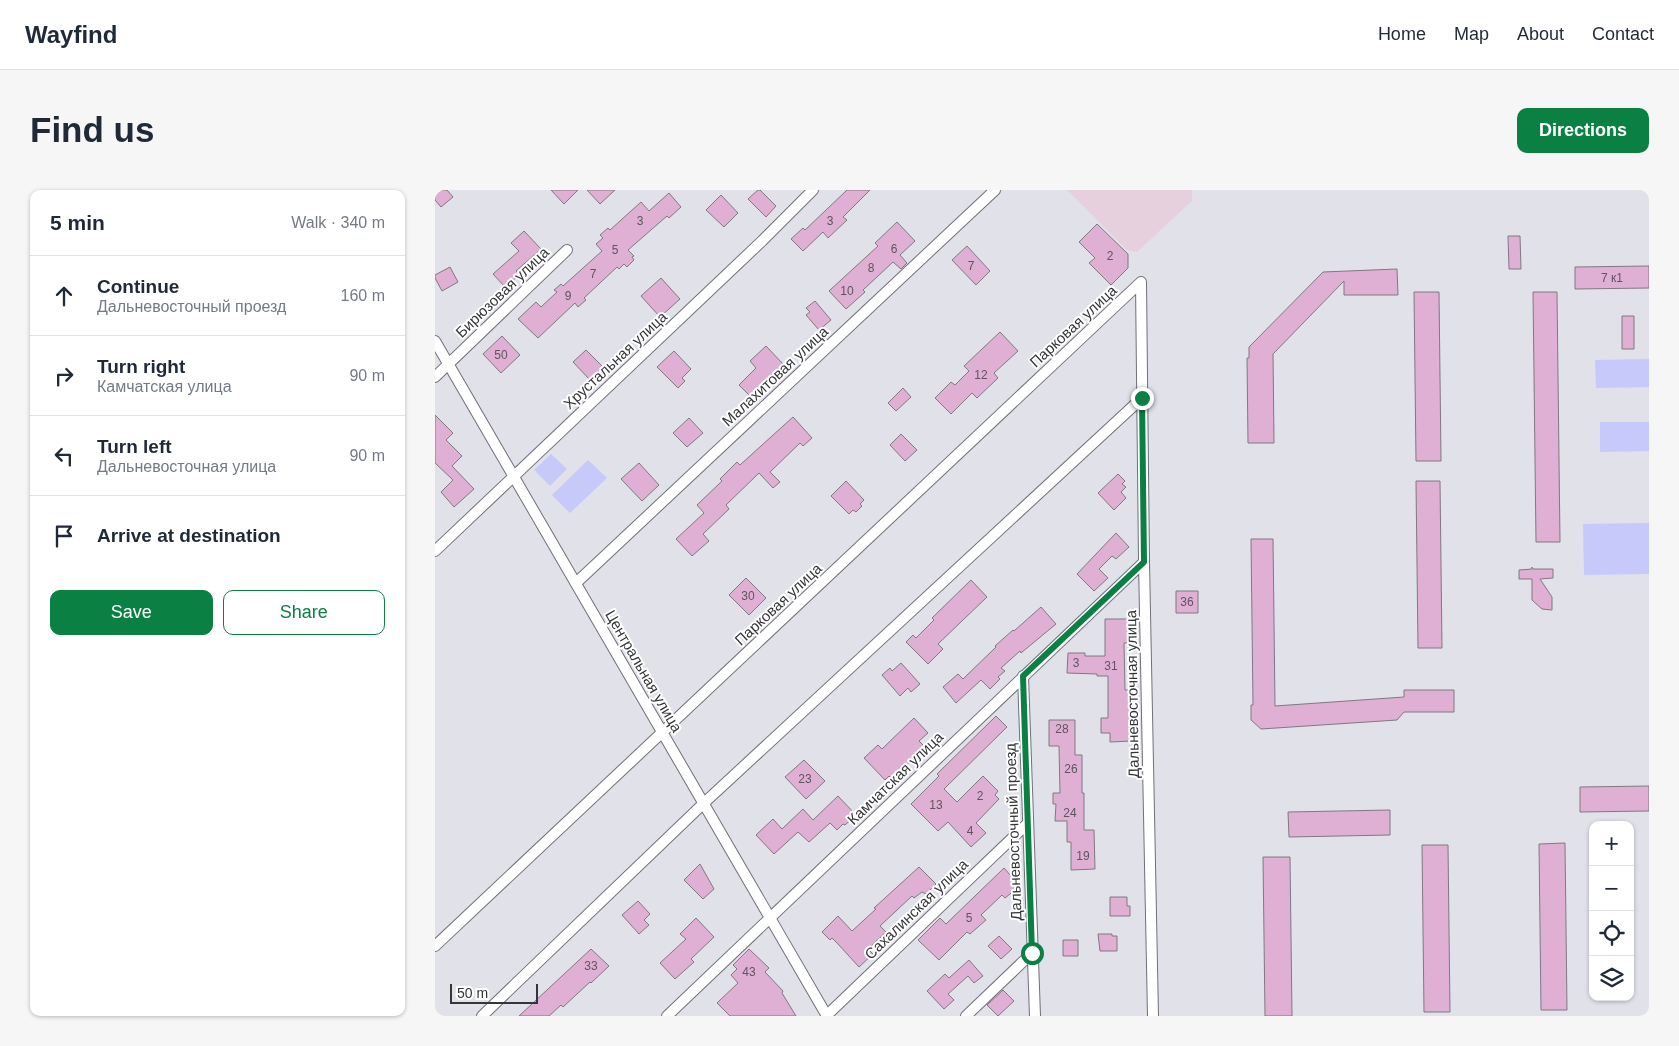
<!DOCTYPE html>
<html lang="en">
<head>
<meta charset="utf-8">
<style>
  body { margin:0; font-family:Arial,sans-serif; background:#f6f6f7; color:#1f2937 }
  .controls { position:absolute; right:15px; bottom:15px; display:grid; overflow:hidden; border-radius:10px; box-shadow:0 1px 4px #0004 }
  .controls button { width:45px; height:45px; display:grid; place-items:center; padding:0; border:0; border-bottom:1px solid #e0e1e3; background:#fff; color:#1f2937; font:25px sans-serif }
  .scale { position:absolute; left:15px; bottom:12px; width:88px; box-sizing:border-box; padding-left:5px; border:2px solid #343538; border-top:0; font-size:14px; line-height:18px; white-space:nowrap; color:#343538; -webkit-text-stroke:4px #fff; paint-order:stroke }
  .stop { position:absolute; width:15px; height:15px; margin:-11px; border:4px solid #0b8043; border-radius:50%; background:#fff }
  .stop.end { background:#0b8043; border-color:#fff; box-shadow:0 1px 5px #0008 }
  .list { margin:0; padding:0; list-style:none }
  h2 { display:flex; justify-content:space-between; align-items:center; height:65px; margin:0; padding:0 20px; font-size:21px }
  h2 small { font-size:16px; font-weight:400; color:#747a83 }
  .list li { display:grid; grid-template-columns:32px 1fr auto; gap:15px; align-items:center; box-sizing:border-box; height:80px; padding:0 20px; border-top:1px solid #e0e1e3 }
  .list b { display:block; font-size:19px; white-space:nowrap }
  .list p { margin:0; font-size:16px; white-space:nowrap; color:#747a83 }
  .list em { font-size:16px; font-style:normal; color:#747a83 }
  .actions { display:flex; gap:10px; padding:15px 20px }
  .actions a { flex:1; padding:11px 0; border:1px solid #0b8043; border-radius:10px; text-align:center; font-size:18px; color:#0b8043 }
  .actions .main { background:#0b8043; color:#fff }
  .icon { flex:none; width:28px; height:28px; fill:none; stroke:currentColor; stroke-width:2; stroke-linecap:round; stroke-linejoin:round }
  .map { position:relative; flex:none; width:1214px; height:826px; overflow:hidden; border-radius:10px }
  header { display:flex; align-items:center; gap:30px; box-sizing:border-box; height:70px; padding:0 25px; background:#fff; border-bottom:1px solid #e0e1e3 }
  header strong { font-size:24px }
  nav { display:flex; gap:28px; margin-inline-start:auto; font-size:18px }
  .intro { display:flex; align-items:center; justify-content:space-between; box-sizing:border-box; height:120px; padding:0 30px }
  h1 { margin:0; font-size:35px }
  .button { padding:12px 22px; border-radius:10px; background:#0b8043; color:#fff; font-size:18px; font-weight:700 }
  main { display:flex; gap:30px; padding:0 30px }
  aside { flex:1; background:#fff; border-radius:10px; box-shadow:0 1px 4px #0004 }
  .map>svg:first-child { display:block }
  .industrial { fill:#e7d0dd }
  .green { fill:#c7c9fa }
  .building { fill:#dfb0d3; stroke:#80797e }
  .lines { fill:none; stroke-linecap:round; stroke-linejoin:round }
  .street-casing { stroke:#707078; stroke-width:12 }
  .street { stroke:#fff; stroke-width:10 }
  .route { stroke:#0b8043; stroke-width:6 }
  .labels { text-anchor:middle; dominant-baseline:central; stroke-width:4; stroke-linejoin:round; paint-order:stroke }
  .number-label { font-size:12px; fill:#5f545f }
  .street-label { font-size:15px; fill:#343538; stroke:#fff }
</style>
</head>
<body>
<header>
<strong>Wayfind</strong>
<nav><a>Home</a><a>Map</a><a>About</a><a>Contact</a></nav>
</header>
<div class="intro"><h1>Find us</h1><a class="button">Directions</a></div>
<main>
<aside>
<h2>5 min<small>Walk · 340 m</small></h2>
<ul class="list">
<li><svg class="icon" aria-label="ahead" viewBox="0 0 24 24"><path d="M12 20V5M6 11l6-6 6 6"/></svg><div><b>Continue</b><p>Дальневосточный проезд</p></div><em>160 m</em></li>
<li><svg class="icon" aria-label="right" viewBox="0 0 24 24"><path d="M7 20v-9h11M14 6l5 5-5 5"/></svg><div><b>Turn right</b><p>Камчатская улица</p></div><em>90 m</em></li>
<li><svg class="icon" aria-label="left" viewBox="0 0 24 24"><path d="M17 20v-9H6M10 6l-5 5 5 5"/></svg><div><b>Turn left</b><p>Дальневосточная улица</p></div><em>90 m</em></li>
<li><svg class="icon" aria-label="arrive" viewBox="0 0 24 24"><path d="M6 21V4h12l-3 4 3 4H6"/></svg><div><b>Arrive at destination</b></div></li>
</ul>
<div class="actions"><a class="main">Save</a><a>Share</a></div>
</aside>
<div class="map">
<svg width="1214" height="826" viewBox="0 0 1214 826">
  <rect width="100%" height="100%" fill="#e0e1e9"/>
  <!-- industrial -->
  <path class="industrial" d="M632 0H757V11L702 62 692 60Z"/>
  <!-- green -->
  <path class="green" d="M1214 169V197L1161 198 1160 170Z
    M1165 232H1214V261L1165 262Z
    M116 264 132 279 115 296 99 280Z
    M153 270 172 288 135 323 117 305Z
    M1214 333V384L1149 385 1148 334Z"/>
  <!-- building -->
  <path class="building" d="M0 0H12L18 7 6 17 0 10Z
    M116 0H143L129 14Z
    M152 0H180L165 14Z
    M323 0H325L341 16 331 27 313 9Z
    M412 0H435L408 27 412 30 393 48 388 42 368 61 356 49 368 38 370 40Z
    M234 3 246 17 234 28 232 26 193 60 199 66 197 67 199 70 192 77 189 74 184 79 182 77 149 108 151 110 143 117 140 113 103 148 83 129 101 112 106 117 122 102 119 100 126 94 128 96 167 61 161 54 168 48 165 45 173 38 175 40 206 12 214 21Z
    M286 5 303 23 289 37 271 20Z
    M462 32 480 51 465 65 472 73 466 79 458 72 428 100 430 102 411 119 394 101 443 56 440 53Z
    M662 34 693 64V78L676 95 654 73 660 68 644 52Z
    M89 41 106 59 81 81 84 83 82 87 70 97 58 84 84 61 76 53Z
    M1073 46H1085L1086 79H1074Z
    M532 56 555 81 541 95 517 70Z
    M1214 76V98L1140 99V77Z
    M15 77 23 92 7 101 0 88V85Z
    M962 79 963 105H909V91L838 164 839 253H813L812 168H814V157L888 82Z
    M226 88 245 109 225 127 206 106Z
    M979 102H1004L1006 271H981Z
    M1098 102H1122L1125 352H1101Z
    M380 111 396 130 384 140 371 125 375 122 371 118Z
    M1187 126H1199V159H1187Z
    M565 142 583 161 559 183 563 188 542 208 537 203 516 224 500 208 516 192 520 195 534 181 529 176Z
    M67 146 85 165 66 183 48 164Z
    M331 156 348 174 325 196 329 199 318 209 304 195 321 178 315 171Z
    M151 160 168 177 155 190 138 172Z
    M239 161 256 179 247 188 250 191 243 198 222 177Z
    M468 198 476 207 461 221 453 213Z
    M0 225 18 243 11 250 27 266 17 276 39 299 19 317 6 302 18 290 0 273Z
    M358 227 377 248 368 256 365 253 335 282 345 292 338 298 324 283 291 315 294 319 268 344 274 351 257 366 241 349 269 323 262 315 287 291 285 289 302 272 305 275Z
    M254 228 268 243 252 257 238 243Z
    M466 244 482 260 470 271 455 255Z
    M204 273 224 295 207 311 186 289Z
    M683 284 690 291 687 294 691 297 686 302 691 308 679 320 663 303Z
    M411 291 429 310 425 314 427 316 421 322 418 320 414 324 396 306Z
    M981 291H1005L1007 458H983Z
    M681 343 694 357 681 369 677 366 664 379 673 388 659 401 642 384Z
    M816 349H838L840 516 969 507V500H1019V522H969L962 530 826 539 816 530V515H818Z
    M1097 377 1098 379H1118V388L1105 389 1117 407V420L1107 419 1097 410V389H1084V380L1097 379Z
    M311 388 331 408 314 425 294 405Z
    M536 390 552 407 503 454 508 459 493 474 471 452 478 445 481 448 499 430 497 428Z
    M741 401H763V423H741Z
    M606 417 621 434 586 463 585 461 566 478 570 481 563 487 565 489 555 499 546 490 521 513 508 497 523 484 528 489 561 457 560 456 578 440 579 441Z
    M670 429H693V453H689L690 500H694L695 540H697V551L675 552V543H666V528H673V486H662V484L632 483 633 463H650V466H670Z
    M466 473 485 494 476 502 473 498 465 506 447 485 455 478 457 481Z
    M561 526 572 537 509 599 522 612 548 586 563 601 560 605 564 609 541 633 551 643 536 657 513 632 503 641 476 614 504 586 502 584Z
    M479 528 493 543 484 551 490 557 457 589 454 586 450 590 429 568 443 555 447 559Z
    M614 530H640V565H647V603H649V640H659L660 679 636 680V652H632V631H620L621 614H618V603H625L624 556H614Z
    M369 570 390 591 371 609 350 587Z
    M1214 596V621L1145 622V597Z
    M403 606 421 625 410 635 408 634 402 640 395 633 374 652 363 642 339 664 321 645 338 629 347 639 368 619 378 630Z
    M955 620V645L854 647 853 622Z
    M1130 653 1132 820H1106L1104 654Z
    M987 655H1013L1015 822H989Z
    M828 667H855L857 826H830Z
    M265 674 279 699 268 709 249 690Z
    M484 677 501 694 491 704 487 702 479 708 477 706 445 736 451 742 433 759 438 764 424 777 403 754 397 748 395 750 387 742 403 726 417 741 441 719 439 718Z
    M569 678 585 696 570 708 567 705 546 725 551 730 535 744 532 742 504 770 483 750 505 728 511 734Z
    M675 707H692V716H695V726H675Z
    M203 711 215 724 209 730 214 735 204 744 187 725Z
    M261 728 279 747 256 769 259 772 240 789 225 773 251 749 245 744Z
    M663 744H677V746H682V761H665Z
    M564 746 577 759 566 769 553 756Z
    M628 750H643V766H628Z
    M156 759 174 776 156 793 155 792 128 817 126 815 114 826H84Z
    M314 759 334 778 330 782 348 801 347 803 361 826H295L282 813 303 793 296 785 302 779 298 775Z
    M534 770 548 786 539 793 533 786 513 804 519 810 509 819 492 801 510 784 514 788Z
    M568 800 579 811 563 826 552 815Z"/>
  <g class="lines">
    <defs>
      <path id="street" d="M706 92 709 372 718 826
        M0 151 392 826
        M0 187 132 60
        M0 361 327 51 378 0
        M141 393 560 0
        M588 486 600 826
        M0 756 706 92
        M47 826 269 613 707 208
        M232 826 709 372
        M391 826 593 633
        M531 826 597 763"/>
    </defs>
    <!-- street casing -->
    <use href="#street" class="street-casing"/>
    <!-- street -->
    <use href="#street" class="street"/>
  </g>
  <g class="lines">
    <!-- route -->
    <path class="route" d="M597 763 588 486 709 372 707 208"/>
  </g>
  <g class="labels">
    <!-- number labels -->
    <g class="number-label">
      <text x="205" y="31">3</text>
      <text x="395" y="31">3</text>
      <text x="459" y="59">6</text>
      <text x="180" y="60">5</text>
      <text x="675" y="66">2</text>
      <text x="536" y="76">7</text>
      <text x="436" y="78">8</text>
      <text x="158" y="84">7</text>
      <text x="1177" y="88">7 к1</text>
      <text x="412" y="101">10</text>
      <text x="133" y="106">9</text>
      <text x="66" y="165">50</text>
      <text x="546" y="185">12</text>
      <text x="313" y="406">30</text>
      <text x="752" y="412">36</text>
      <text x="641" y="473">3</text>
      <text x="676" y="476">31</text>
      <text x="627" y="539">28</text>
      <text x="636" y="579">26</text>
      <text x="370" y="589">23</text>
      <text x="545" y="606">2</text>
      <text x="501" y="615">13</text>
      <text x="635" y="623">24</text>
      <text x="535" y="641">4</text>
      <text x="648" y="666">19</text>
      <text x="534" y="728">5</text>
      <text x="156" y="776">33</text>
      <text x="314" y="782">43</text>
    </g>
    <!-- street labels -->
    <g class="street-label">
      <text transform="translate(67 102) rotate(-44)">Бирюзовая улица</text>
      <text transform="translate(638 136) rotate(-43)">Парковая улица</text>
      <text transform="translate(180 170) rotate(-43)">Хрустальная улица</text>
      <text transform="translate(340 186) rotate(-43)">Малахитовая улица</text>
      <text transform="translate(343 414) rotate(-43)">Парковая улица</text>
      <text transform="translate(209 481) rotate(60)">Центральная улица</text>
      <text transform="translate(697 504) rotate(-91)">Дальневосточная улица</text>
      <text transform="translate(460 588) rotate(-44)">Камчатская улица</text>
      <text transform="translate(578 642) rotate(-92)">Дальневосточный проезд</text>
      <text transform="translate(481 719) rotate(-44)">Сахалинская улица</text>
    </g>
  </g>
</svg>
<div class="controls">
<button>+</button>
<button>−</button>
<button><svg class="icon" aria-label="locate" viewBox="0 0 24 24"><circle cx="12" cy="12" r="6"/><path d="M12 2v4M12 18v4M2 12h4M18 12h4"/></svg></button>
<button><svg class="icon" aria-label="layers" viewBox="0 0 24 24"><path d="M12 4l9 5-9 5-9-5zM3 14l9 5 9-5"/></svg></button>
</div>
<div class="scale">50 m</div>
<div class="stop" style="left:597px;top:763px"></div>
<div class="stop end" style="left:707px;top:208px"></div>
</div>
</main>
</body>
</html>
